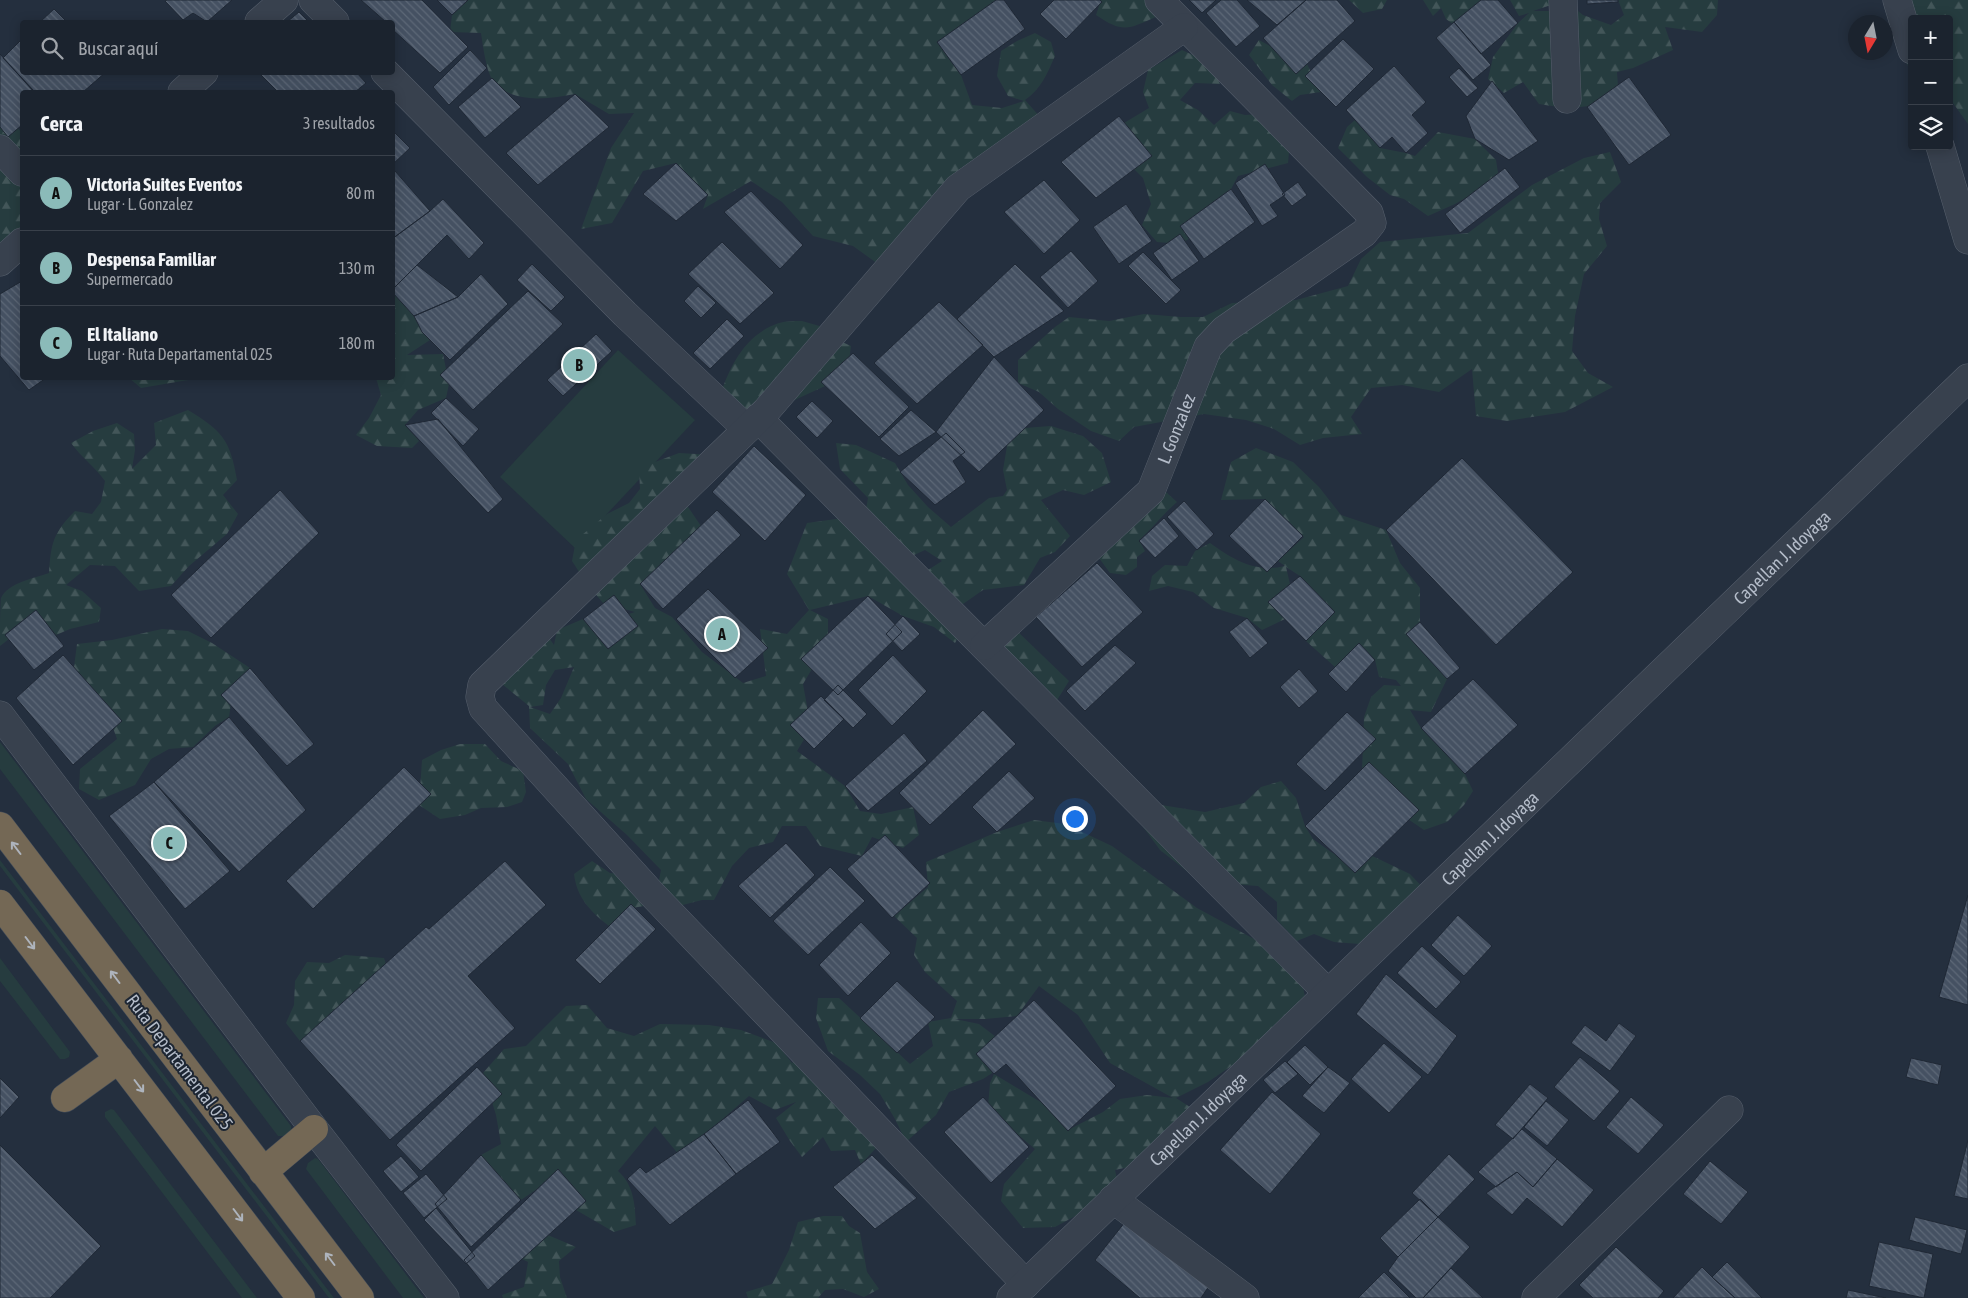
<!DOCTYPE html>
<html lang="es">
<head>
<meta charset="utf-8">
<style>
  body { margin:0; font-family:"Asap Condensed",sans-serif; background:#242b36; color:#f1f3f6 }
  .controls { position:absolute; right:15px; top:15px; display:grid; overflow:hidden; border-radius:5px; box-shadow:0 2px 12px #0003 }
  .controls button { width:45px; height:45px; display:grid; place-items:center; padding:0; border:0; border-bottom:1px solid #39404a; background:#1b232e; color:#f1f3f6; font:25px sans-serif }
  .compass { position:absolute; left:1848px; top:15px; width:45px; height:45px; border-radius:50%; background:#1b232e; box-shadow:0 2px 12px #0003; rotate:190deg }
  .you { position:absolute; left:1074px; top:818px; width:18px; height:18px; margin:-12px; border:4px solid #fff; border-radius:50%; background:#1a73e8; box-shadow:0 0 0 8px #1a73e833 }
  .badge { display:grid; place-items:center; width:32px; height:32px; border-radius:50%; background:#8bbbb9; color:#111; font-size:16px; font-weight:700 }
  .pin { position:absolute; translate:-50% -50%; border:2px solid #fff; box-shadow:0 1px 5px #0006 }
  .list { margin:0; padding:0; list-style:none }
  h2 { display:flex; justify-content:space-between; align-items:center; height:65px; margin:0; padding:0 20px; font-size:21px }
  h2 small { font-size:16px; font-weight:400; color:#a0a4aa }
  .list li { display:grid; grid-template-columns:32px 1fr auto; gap:15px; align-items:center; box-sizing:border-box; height:75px; padding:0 20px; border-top:1px solid #39404a }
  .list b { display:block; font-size:19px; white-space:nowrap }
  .list p { margin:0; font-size:16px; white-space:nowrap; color:#a0a4aa }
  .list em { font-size:16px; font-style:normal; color:#a0a4aa }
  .icon { flex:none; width:28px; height:28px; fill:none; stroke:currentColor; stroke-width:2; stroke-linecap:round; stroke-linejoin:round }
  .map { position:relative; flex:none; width:1968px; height:1298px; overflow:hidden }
  .search { position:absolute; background:#1b232e; box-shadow:0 2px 12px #0003; left:20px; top:20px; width:375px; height:55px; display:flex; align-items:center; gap:12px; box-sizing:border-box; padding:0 18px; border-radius:5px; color:#a0a4aa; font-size:19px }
  .panel { position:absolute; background:#1b232e; box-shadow:0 2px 12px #0003; left:20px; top:90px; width:375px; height:290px; border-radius:5px }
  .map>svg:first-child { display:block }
  .green { fill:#263c3f }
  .forest { fill:url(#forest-firs); fill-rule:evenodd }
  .building { fill:url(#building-back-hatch); stroke:#1f2835 }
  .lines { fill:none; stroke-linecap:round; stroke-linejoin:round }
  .minor-casing { stroke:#565f6c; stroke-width:29 }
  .highway-casing { stroke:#434c59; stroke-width:29 }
  .minor { stroke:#38414e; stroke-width:28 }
  .highway { stroke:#746855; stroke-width:28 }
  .oneway { stroke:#aeb4bd }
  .labels { text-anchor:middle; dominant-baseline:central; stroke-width:4; stroke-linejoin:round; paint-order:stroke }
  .street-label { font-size:18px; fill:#b4bcc9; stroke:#1d2633 }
</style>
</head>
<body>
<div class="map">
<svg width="1968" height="1298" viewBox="0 0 1968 1298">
  <defs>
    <pattern id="forest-firs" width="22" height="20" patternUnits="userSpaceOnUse" patternTransform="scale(1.25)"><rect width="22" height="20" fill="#263c3f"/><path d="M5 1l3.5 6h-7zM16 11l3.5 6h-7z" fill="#435659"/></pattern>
    <pattern id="building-back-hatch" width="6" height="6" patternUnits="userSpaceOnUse" patternTransform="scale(1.25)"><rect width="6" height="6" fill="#455162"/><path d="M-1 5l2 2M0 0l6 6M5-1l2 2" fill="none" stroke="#5d6877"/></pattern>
  </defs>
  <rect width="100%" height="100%" fill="#242f3e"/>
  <!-- green -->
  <path class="green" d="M618 350 695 420 575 548 500 477Z
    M0 742 291 1126V1131L286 1136H278L0 769Z
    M0 860 334 1298H329L0 866Z
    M0 958 70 1052 69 1057 65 1059H60L0 981Z
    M111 1109 114 1110 257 1298H242L105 1117V1112Z
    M315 1158 318 1159 424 1298H403L306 1169 308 1163Z"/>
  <!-- forest -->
  <path class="forest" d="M468 0H1003L937 42 961 75 972 105 1002 108 1024 101 1008 96 997 76 1001 51 1017 41 1035 33 1051 42 1055 56C1047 74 1041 89 1025 100L1041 118 885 269 853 246 813 236 782 202 751 181 703 209 708 195 676 163 643 171 612 223 581 229 611 148 634 113 609 114 575 94C549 99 510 105 492 79 486 69 483 46 481 33L450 32 452 15Z
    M1101 0H1155L1158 16C1128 29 1124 34 1096 15Z
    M1349 0H1387L1382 9 1363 13Z
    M1423 0H1493L1460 29 1446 19 1441 8 1433 16Z
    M1510 0H1566L1533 11H1555L1573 7 1583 15 1611 25 1624 15 1618 0H1718L1717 15 1702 32 1665 27 1673 50 1633 68 1617 72 1618 86 1610 101C1582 109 1568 109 1539 104L1523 82 1504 93 1488 79 1493 57 1518 23 1529 13 1519 16Z
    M1889 0H1968V124L1953 103 1949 102V19H1912V74L1902 54Z
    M1259 40 1270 46 1289 47 1307 64 1321 92 1300 95 1292 101 1272 85 1249 55Z
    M1182 50 1210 63 1220 84 1195 83 1180 100 1198 110 1214 125 1230 111 1245 115 1291 112 1295 125 1290 140 1288 163 1238 176 1231 189 1198 213 1199 233 1180 244 1157 242 1142 225 1151 204 1143 178 1127 162 1119 126 1149 108 1143 92 1148 70Z
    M0 113 11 120 22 133V231L0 251Z
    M1355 120 1380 148 1406 153 1415 156 1438 132 1475 139 1496 160 1499 179 1455 204 1428 216 1404 199 1390 195 1367 177 1338 148 1347 127Z
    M1610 152 1621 182 1600 203 1599 219 1607 246 1584 274 1575 316 1572 351 1588 373 1613 387 1565 412 1507 421 1476 416 1472 369 1439 392 1402 385 1371 388 1351 417 1362 434 1323 438 1300 445 1274 429 1246 420 1204 414 1134 427 1119 441 1091 431 1058 409 1039 392 1018 383V360L1055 327 1069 317 1109 321 1144 314 1181 317H1203L1232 303 1296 300 1348 286 1361 259 1380 242 1468 233 1532 185 1584 158Z
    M392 294H394L414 316 430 340 407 355 443 354 449 384 446 398 418 410 405 425 419 441 412 448 377 446 356 435 369 418 381 395 376 378H392Z
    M802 321 823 327 829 336 851 346 847 376 788 403 744 416 719 399C729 367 745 334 779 323 786 321 795 321 802 321Z
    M129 378H200L141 388Z
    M188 410C222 431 230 439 237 480L223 495 238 514 227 534 189 566 171 586 139 591 115 566 90 565 66 585 82 591 101 608 99 622 70 629 56 635 36 610 5 634 9 639 0 646C0 635 0 608 1 598 8 583 34 578 49 573 51 543 53 533 75 511L92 514 101 502 105 481C95 467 81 457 71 443L93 431 117 423 134 434 135 450 132 469 156 445 154 423Z
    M1051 426 1083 436 1102 453 1111 482 1084 495 1063 490 1041 500 1070 536 1055 552 1040 558 1024 585 983 590 963 604 933 586 928 570 942 561 925 550 901 561 965 626 955 643 934 627 903 616 868 596 810 610 828 619V642L803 684 811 728 797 751 845 786 860 811 881 814 913 807 919 835 903 848 872 837 862 856 820 846 806 826H782L773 842 749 848 732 866 714 900H702L679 906 657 890 661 870 627 835 586 799 568 764 530 728 529 706 502 684 545 632 554 645 557 630 583 619 608 649 638 626 629 614 635 612 603 603 587 584 572 561 576 540 607 514 629 503 640 489 639 468 679 453 714 455 684 501 701 526 640 584 655 608 672 617 702 652 743 683 766 676 760 629 787 634 809 610 787 574 807 523 865 515 868 498 840 469 836 443 856 445 895 463 908 485 928 507 951 527 989 498 1003 496 1007 490 1003 470 1008 440 1024 428ZM574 667 561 698 550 714 530 707 543 705 546 685 555 670Z
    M1256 448 1293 462 1319 487 1341 515 1386 530 1400 563 1420 588V622L1406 634 1447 679 1431 712 1410 710 1421 728 1465 774 1473 791 1464 805 1447 822 1424 830 1405 817 1362 771 1364 717 1371 697 1384 685 1401 686 1396 680 1379 677 1375 660 1359 643 1335 667 1306 641 1335 612 1300 576 1286 567 1290 584 1268 602 1285 619 1262 630 1247 618 1214 608 1193 592 1168 586 1149 591 1152 576 1165 565 1187 566 1195 551 1210 543C1234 560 1255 573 1285 566L1278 561 1304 537 1265 499 1221 500 1231 462Z
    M1151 491 1166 492 1177 502C1163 514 1153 528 1139 540L1145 551 1137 557V567L1126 575 1110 573 1099 558 1113 540 1131 529 1134 511Z
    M162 629 188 631 212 643 250 668 233 690 229 717 215 726 193 747 169 749 151 759 135 785 99 800 79 789 80 769 117 739 108 714 90 695 74 667 77 644 112 640Z
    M1015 629 1069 681 1057 700 1035 676 1003 646Z
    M460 744H485L501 761 523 771 526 792 522 802 507 807 481 808 465 815 440 819 419 805 422 760 441 750Z
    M1281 781 1296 798 1305 826 1313 839 1331 852 1360 867 1362 851 1410 874 1430 895 1400 933 1359 944 1334 942 1314 934 1297 941 1277 920V902L1258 886 1231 884 1211 890 1160 850 1141 824 1155 804 1205 812 1244 803 1261 787Z
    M1034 820 1065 824 1112 846 1197 908 1298 963 1310 1021 1243 1058 1208 1082 1176 1098 1193 1109 1138 1165 1115 1170 1120 1192 1055 1227 1023 1228 1001 1201 1004 1184 1035 1149 1016 1133 988 1106 990 1083 994 1074 1044 1104 1068 1130 1103 1112 1120 1099 1147 1095 1173 1098 1110 1063 1078 1015 1039 986 1017 1016 985 1019H955L979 1024 1000 1040 1006 1064 983 1079 949 1092 936 1115 906 1142 895 1119 880 1094 860 1075 828 1051 816 1018 818 998H839L910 1064 933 1046 928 1022 951 1018 957 1001 925 972 914 955 917 938 894 916 928 887 926 862 997 832Z
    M592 861 610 873 628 875 651 893 644 906 626 909 609 926C590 911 577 898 574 874Z
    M345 955 384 958 389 973 319 1034 300 1041 286 1023 294 1005 295 981 307 962 329 963Z
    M587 1005 607 1028 634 1036 660 1024 709 1025 741 1030 776 1043 792 1063 806 1054 877 1147 861 1164 855 1150 831 1151 823 1137 802 1157 790 1141 776 1118 796 1102 775 1110 749 1096 680 1156 655 1126 618 1171C634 1185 635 1205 636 1225L614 1232 576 1210 558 1170 537 1189 521 1200 481 1155 501 1144 496 1115 483 1073 504 1049 526 1046 566 1006Z
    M823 1216H842L849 1226 860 1233 867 1272 879 1289 864 1297 843 1289 825 1290 818 1298H748L746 1292 772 1284 789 1250 798 1222Z
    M548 1235 576 1247 559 1261 560 1277 567 1298H503L502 1295 524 1287 528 1262 522 1259 531 1237Z"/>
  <!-- building -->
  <path class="building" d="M167 0H232L207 22 193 13 183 20 165 1Z
    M361 0H422L468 47 440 73 392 29V22H386Z
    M437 0H468L452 15Z
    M996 0H1004L1025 29 961 75 937 42Z
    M1054 0H1100L1102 2 1066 39 1040 14Z
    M1189 0H1216L1202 13Z
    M1221 0H1237L1260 26 1236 47 1206 13Z
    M1247 0H1306L1277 25Z
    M1306 0H1337L1355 21 1296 74 1263 38Z
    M1481 0H1498L1518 23 1481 54 1454 22Z
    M1587 0H1618V2L1587 4Z
    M54 9 67 22H40Z
    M299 12 309 22H287Z
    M1454 22 1491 65 1473 80 1436 38Z
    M22 39V72H106L83 92H35L3 58Z
    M1343 39 1374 69 1336 107 1305 76Z
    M470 50 487 68 449 105 433 87Z
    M0 54 34 92H22V125L8 137 0 127Z
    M1394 66 1426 102 1412 115 1428 133 1406 153 1392 137 1380 148 1346 110Z
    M1459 68 1478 88 1467 97 1449 77Z
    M258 72H356L366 83 355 92H278Z
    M1629 77 1671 135 1629 165 1587 107Z
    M492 78 521 107 485 138 458 107Z
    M1492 81 1538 141 1509 160 1475 139 1466 116Z
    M575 94 609 127 538 185 506 153Z
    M1119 116 1152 156 1096 198 1061 162Z
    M392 130 410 148 392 165Z
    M676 163 708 195 676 221 643 194Z
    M1265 164 1285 195 1270 205 1278 216 1262 226 1235 183Z
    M1505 168 1520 187 1460 233 1445 214Z
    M395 171 430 211 392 239V173Z
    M1044 180 1080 220 1044 254 1004 212Z
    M1298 182 1307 195 1292 206 1282 194Z
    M1231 189 1255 222 1204 259 1180 226Z
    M751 191 803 245 780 269 724 212Z
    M443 199 484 243 469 259 447 235 392 290V239L430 211Z
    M1126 204 1152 241 1119 264 1093 227Z
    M1180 234 1199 261 1172 280 1153 253Z
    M722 242 774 293 740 324 688 274Z
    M1071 251 1098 281 1068 308 1040 277Z
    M1143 252 1181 290 1166 304 1128 266Z
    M532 264 565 297 551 311 517 280Z
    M1015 264 1064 311 994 357 957 319Z
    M417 265 458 297 414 316 392 292V290Z
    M481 274 508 304 450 360 422 332 414 316 458 297Z
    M22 281V378H46L29 390 0 356V294Z
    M698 286 716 303 701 318 684 301Z
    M528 291 563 324 473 410 440 375Z
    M939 302 983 345 917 404 874 363Z
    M727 319 744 336 710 369 693 353Z
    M596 334 612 351 563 396 547 380Z
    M853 353 909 407 879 437 821 382Z
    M994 357 1044 410 979 472 936 432Z
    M446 398 479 429 463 446 431 413Z
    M812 401 833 421 817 438 796 417Z
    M911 410 936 432 899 456 880 439Z
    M438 419 503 499 488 513 405 425Z
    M946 433 965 452 953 461 966 482 935 505 900 472Z
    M754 446 806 495 765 541 712 492Z
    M1462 458 1573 572 1496 645 1386 530Z
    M280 490 319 533 211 638 171 595Z
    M1265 499 1303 536 1267 572 1229 536Z
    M1184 501 1214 534 1197 550 1167 517Z
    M717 510 741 535 663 609 640 584Z
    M1164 518 1179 536 1155 558 1139 541Z
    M1097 563 1143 612 1082 667 1036 617Z
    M1300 576 1335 612 1306 641 1268 602Z
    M708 589 768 648 735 678 676 619Z
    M614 595 638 626 608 649 583 619Z
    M868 596 902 632 838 695 801 659Z
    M36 610 64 646 34 670 5 635Z
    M903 616 920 634 902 651 886 634Z
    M1247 618 1268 643 1250 658 1229 632Z
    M1420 622 1460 668 1447 679 1406 634Z
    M1359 643 1375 660 1346 692 1328 674Z
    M1115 645 1136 663 1085 711 1066 691Z
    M63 655 122 721 73 765 16 698Z
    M893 655 927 691 892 726 858 690Z
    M250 668 314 744 287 766 221 695Z
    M1299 669 1318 691 1299 708 1280 687Z
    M1473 679 1518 725 1465 774 1421 728Z
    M838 685 867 714 853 728 824 700Z
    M821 696 844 719 814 749 790 725Z
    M983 710 1016 744 930 825 899 793Z
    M1347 712 1376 739 1325 791 1296 764Z
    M229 717 306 810 239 872 154 782Z
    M904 733 927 761 868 811 845 786Z
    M1369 762 1419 810 1355 873 1305 826Z
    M404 767 431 794 313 909 286 881Z
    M1009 771 1035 798 997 832 972 807Z
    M154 782 230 871 185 909 109 816Z
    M885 835 930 883 892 918 847 869Z
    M786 843 815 875 770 918 738 886Z
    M505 861 546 905 468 976 515 1028 390 1140 300 1041 426 927 429 929Z
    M830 867 865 901 808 955 773 921Z
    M1968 895V1005L1939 997Z
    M631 904 656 929 600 984 575 960Z
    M1458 915 1492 946 1464 976 1431 945Z
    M861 922 891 953 848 996 819 965Z
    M1422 946 1461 982 1436 1009 1397 973Z
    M1386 974 1457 1036 1428 1075 1356 1014Z
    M897 981 935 1017 897 1053 860 1018Z
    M1034 1000 1116 1086 1068 1131 1006 1064 994 1074 976 1054Z
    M1619 1023 1636 1036 1610 1071 1571 1043 1585 1025 1606 1041Z
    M1384 1043 1422 1077 1389 1113 1351 1079Z
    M1305 1045 1328 1067 1310 1085 1287 1062Z
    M1580 1057 1620 1091 1594 1121 1554 1087Z
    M1911 1058 1942 1065 1938 1085 1906 1077Z
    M1285 1061 1298 1074 1275 1093 1263 1080Z
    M477 1067 502 1094 421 1171 396 1145Z
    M1328 1067 1350 1083 1324 1113 1302 1096Z
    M0 1078 19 1097 0 1118Z
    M1530 1084 1548 1098 1513 1139 1495 1125Z
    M1272 1092 1321 1134 1270 1194 1220 1150Z
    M983 1097 1029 1147 991 1183 944 1132Z
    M1631 1097 1664 1125 1638 1154 1606 1127Z
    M748 1100 780 1142 736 1174 704 1134Z
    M1546 1101 1569 1120 1547 1146 1524 1127Z
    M1522 1129 1557 1159 1533 1187 1517 1172 1496 1187 1478 1172Z
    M704 1134 736 1174 670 1225 627 1179 640 1167 646 1173Z
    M1968 1140V1199L1954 1196Z
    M0 1145 101 1246 50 1298H0Z
    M1449 1154 1475 1179 1438 1217 1412 1193Z
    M481 1155 521 1200 471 1247 435 1204Z
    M872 1155 917 1198 875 1229 833 1187Z
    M401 1156 419 1177 401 1192 383 1171Z
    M1557 1159 1594 1190 1562 1227 1527 1198 1512 1215 1486 1193 1517 1172 1533 1187Z
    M1710 1161 1748 1192 1721 1224 1683 1194Z
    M558 1169 586 1201 488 1290 464 1260Z
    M426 1174 447 1199 424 1218 403 1193Z
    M1420 1199 1438 1217 1398 1257 1380 1238Z
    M436 1208 475 1256 466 1264 424 1220Z
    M1438 1217 1470 1247 1423 1298H1416L1388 1271 1398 1257Z
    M1915 1217 1967 1230 1961 1254 1909 1240Z
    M1125 1222 1211 1283 1201 1298H1140L1095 1260Z
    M1879 1242 1933 1254 1924 1298 1869 1286Z
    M1616 1247 1664 1291 1658 1298H1593L1579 1285Z
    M1727 1262 1762 1298H1735L1712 1277Z
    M1702 1267 1712 1277 1735 1298H1673Z
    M1451 1268 1483 1298H1423Z
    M1384 1272 1410 1298H1358Z
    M1848 1290 1886 1298H1846Z"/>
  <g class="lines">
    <defs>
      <g id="minor">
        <path d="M313 0 335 22"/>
        <path d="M1563 0 1567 99"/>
        <path d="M1897 0 1912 50"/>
        <path d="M259 22 284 0"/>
        <path d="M385 72 625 314 747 429"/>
        <path d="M182 92 204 72"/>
        <path d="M1940 146 1968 240"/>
        <path d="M0 149 22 172"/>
        <path d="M0 262 22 242"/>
        <path d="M758 418 1328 993"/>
        <path id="s1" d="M984 646 1151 491 1208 347 1224 330 1364 233 1372 223 1369 213 1159 0"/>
        <path d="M0 715 314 1129 445 1298"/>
        <path d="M1113 1199 1245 1298"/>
        <path d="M1026 1284 651 893 483 708 480 697 482 685 766 411 958 188 1184 27"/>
        <path id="s2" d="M1011 1298 1968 378"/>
        <path d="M1536 1298 1729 1110"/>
      </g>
      <path id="highway" d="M0 826 360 1298
        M0 904 301 1298
        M65 1098 119 1059
        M263 1172 314 1129"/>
    </defs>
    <!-- minor casing -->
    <use href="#minor" class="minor-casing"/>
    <!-- highway casing -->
    <use href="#highway" class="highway-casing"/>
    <!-- minor -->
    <use href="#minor" class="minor"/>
    <!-- highway -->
    <use href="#highway" class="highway"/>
  </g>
  <!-- one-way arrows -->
  <defs><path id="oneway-shaft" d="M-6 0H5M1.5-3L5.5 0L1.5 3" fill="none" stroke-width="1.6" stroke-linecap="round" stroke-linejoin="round" transform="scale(1.25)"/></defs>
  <g class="oneway">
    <use href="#oneway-shaft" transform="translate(16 848) rotate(-127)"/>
    <use href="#oneway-shaft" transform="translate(30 943) rotate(53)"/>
    <use href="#oneway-shaft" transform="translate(115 977) rotate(-127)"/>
    <use href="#oneway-shaft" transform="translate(139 1086) rotate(53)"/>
    <use href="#oneway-shaft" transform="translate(238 1215) rotate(53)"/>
    <use href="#oneway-shaft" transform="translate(330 1259) rotate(-127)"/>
  </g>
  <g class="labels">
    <!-- street labels -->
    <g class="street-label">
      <text stroke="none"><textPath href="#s1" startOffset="295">L. Gonzalez</textPath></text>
      <text stroke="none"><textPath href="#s2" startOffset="1069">Capellan J. Idoyaga</textPath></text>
      <text stroke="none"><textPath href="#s2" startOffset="664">Capellan J. Idoyaga</textPath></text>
      <text transform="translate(180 1062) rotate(53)">Ruta Departamental 025</text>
      <text stroke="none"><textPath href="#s2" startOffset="259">Capellan J. Idoyaga</textPath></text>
    </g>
  </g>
</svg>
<div class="controls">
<button>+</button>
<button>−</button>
<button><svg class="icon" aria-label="layers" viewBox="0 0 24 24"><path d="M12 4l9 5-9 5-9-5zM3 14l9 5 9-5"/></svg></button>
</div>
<svg class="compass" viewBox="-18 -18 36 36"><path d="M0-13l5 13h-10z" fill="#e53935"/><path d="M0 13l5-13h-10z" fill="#a0a4aa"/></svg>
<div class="you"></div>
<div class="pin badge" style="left:722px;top:634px">A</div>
<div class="pin badge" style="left:579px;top:365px">B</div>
<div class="pin badge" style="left:169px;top:843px">C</div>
<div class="search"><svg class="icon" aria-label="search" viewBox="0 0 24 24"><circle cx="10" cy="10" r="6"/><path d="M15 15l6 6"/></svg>Buscar aquí</div>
<section class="panel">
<h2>Cerca<small>3 resultados</small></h2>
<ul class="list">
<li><span class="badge">A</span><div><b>Victoria Suites Eventos</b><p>Lugar · L. Gonzalez</p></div><em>80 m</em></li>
<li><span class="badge">B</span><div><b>Despensa Familiar</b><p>Supermercado</p></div><em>130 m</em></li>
<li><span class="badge">C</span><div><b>El Italiano</b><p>Lugar · Ruta Departamental 025</p></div><em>180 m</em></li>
</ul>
</section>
</div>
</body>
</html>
